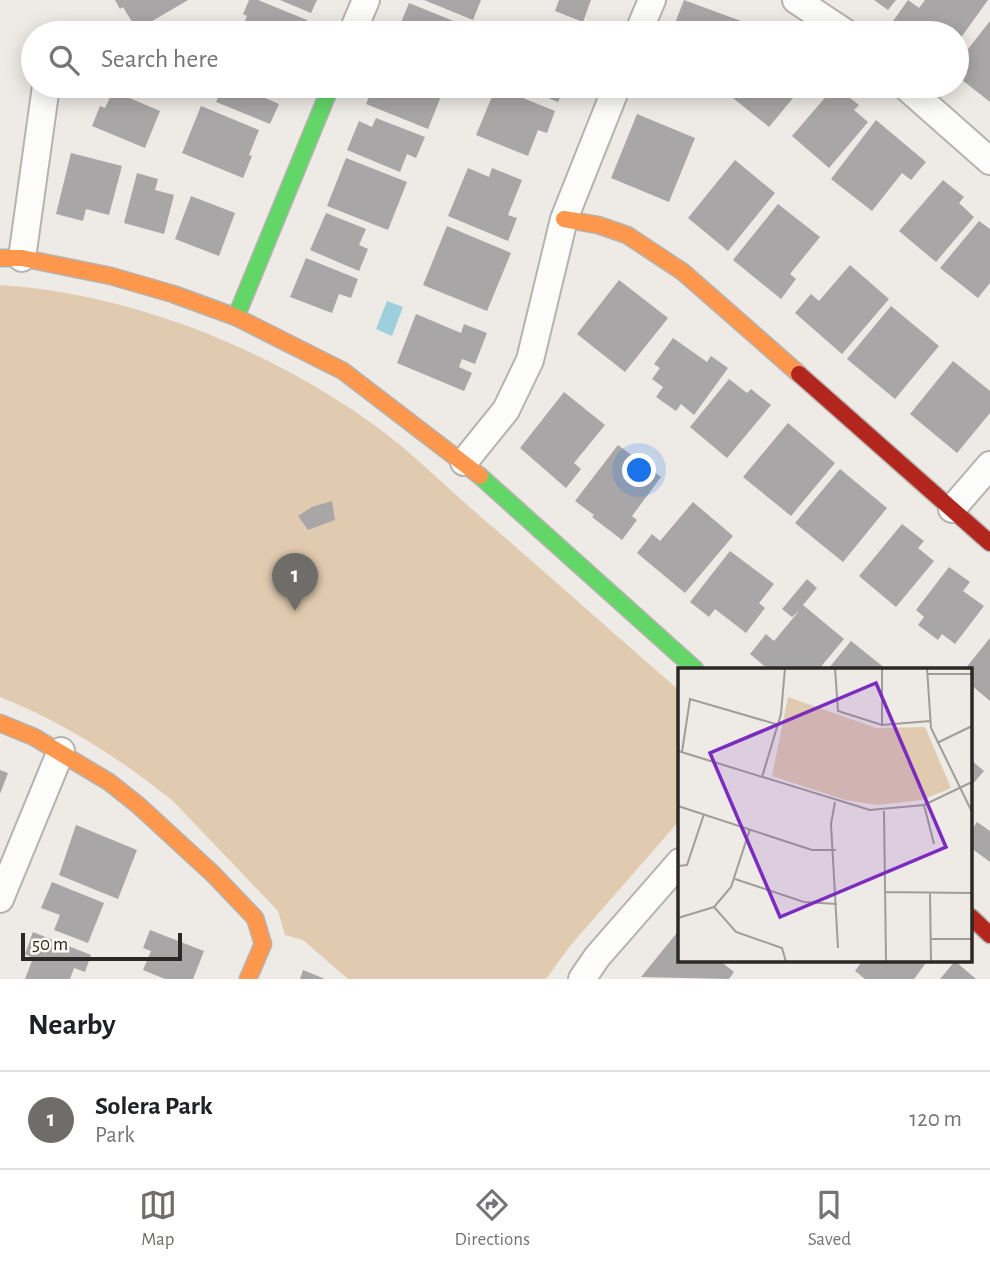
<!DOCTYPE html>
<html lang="en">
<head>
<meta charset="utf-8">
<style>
  body { margin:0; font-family:"Alegreya Sans",sans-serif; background:#f2f2f2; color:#202124 }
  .scale { position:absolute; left:21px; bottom:18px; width:161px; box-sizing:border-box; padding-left:7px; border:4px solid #2b2926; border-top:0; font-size:19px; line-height:24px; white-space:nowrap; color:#2b2926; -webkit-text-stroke:5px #fef8f0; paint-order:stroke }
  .you { position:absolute; left:640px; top:471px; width:24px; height:24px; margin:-18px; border:5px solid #fff; border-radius:50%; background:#1a73e8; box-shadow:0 0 0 10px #1a73e833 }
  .badge { display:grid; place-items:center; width:46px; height:46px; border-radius:50%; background:#6f6d69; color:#fff; font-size:23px; font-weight:700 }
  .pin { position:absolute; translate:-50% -58px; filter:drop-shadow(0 2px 4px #0008) }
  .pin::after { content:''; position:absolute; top:37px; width:24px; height:21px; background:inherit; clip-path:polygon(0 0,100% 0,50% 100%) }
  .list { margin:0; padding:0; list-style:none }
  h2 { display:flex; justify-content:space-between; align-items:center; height:91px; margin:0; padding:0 28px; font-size:30px }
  h2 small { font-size:23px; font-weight:400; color:#757577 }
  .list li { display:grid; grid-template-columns:46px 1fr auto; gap:21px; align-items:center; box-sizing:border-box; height:98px; padding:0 28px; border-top:2px solid #e0e0e0 }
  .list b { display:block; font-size:26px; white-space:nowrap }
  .list p { margin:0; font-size:23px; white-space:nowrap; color:#757577 }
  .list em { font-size:23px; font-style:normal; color:#757577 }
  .icon { flex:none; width:38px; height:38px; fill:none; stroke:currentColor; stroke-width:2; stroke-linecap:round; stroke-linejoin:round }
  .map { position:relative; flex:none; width:990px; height:979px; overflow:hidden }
  .search { position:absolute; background:#fff; box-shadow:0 4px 18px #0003; left:21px; right:21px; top:21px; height:77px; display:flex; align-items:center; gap:18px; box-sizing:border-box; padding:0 24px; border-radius:38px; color:#757577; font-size:26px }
  .sheet { height:189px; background:#fff }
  nav { display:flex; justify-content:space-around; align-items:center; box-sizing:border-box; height:98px; border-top:2px solid #e0e0e0; background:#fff; font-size:19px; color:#757577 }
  nav a { display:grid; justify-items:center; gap:4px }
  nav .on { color:#6f6d69 }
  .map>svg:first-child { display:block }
  .green { fill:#e1cbb0 }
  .water { fill:#9dd0db }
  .building { fill:#a8a6a6 }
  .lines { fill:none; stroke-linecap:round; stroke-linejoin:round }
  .street-casing { stroke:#b5b2af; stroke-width:30 }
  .fast-casing { stroke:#b5b2af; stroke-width:19 }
  .slow-casing { stroke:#b5b2af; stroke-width:19 }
  .jam-casing { stroke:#b5b2af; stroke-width:19 }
  .street { stroke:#fcfcfb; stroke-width:26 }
  .fast { stroke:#63d668; stroke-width:16 }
  .slow { stroke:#ff974d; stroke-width:16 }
  .jam { stroke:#b3261e; stroke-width:16 }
  .inset-road { fill:none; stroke:#a09d99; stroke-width:2 }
  .view { fill:#7b2cbf; fill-opacity:0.15; stroke:#7b2cbf; stroke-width:3.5 }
  .inset-edge { fill:none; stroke:#2b2926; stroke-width:3.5 }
</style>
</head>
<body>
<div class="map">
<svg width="990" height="979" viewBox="0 0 990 979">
  <rect width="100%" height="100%" fill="#eeeae6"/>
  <!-- green -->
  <path class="green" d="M0 285C134 294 269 349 377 427 411 452 441 482 473 510 543 570 611 631 680 691V820L570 946 546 979H348L303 940 285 935 278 911 173 801C121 759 63 722 0 697Z"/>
  <!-- water -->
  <path class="water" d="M387 301 403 307 392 336 376 329Z"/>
  <!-- building -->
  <path class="building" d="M115 0H188L137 30 123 7 120 9Z
    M249 0H258L307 20 302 33H281L276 31 275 33H240L247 16 243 14Z
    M280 0H317L311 13Z
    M424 0H481L473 20Z
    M559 0H591L583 22 555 11Z
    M684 0 741 21 736 33H671Z
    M874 0H896L888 10Z
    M908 0 919 8 925 0H988L957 43V33H910L893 21Z
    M409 3 466 26 463 33H407L409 28 400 25Z
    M990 21V102L957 76V63Z
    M540 27 557 33H538Z
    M145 86H169L167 93Z
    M223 86H267L263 97 279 104 270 124 216 102Z
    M373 86H445L428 129 366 104Z
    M519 86H565L558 102Z
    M735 86H803L769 127 728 94Z
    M835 86 859 105 854 110 868 122 829 168 792 136Z
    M496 87 555 111 547 133 538 130 528 156 476 135Z
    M113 91 160 111 145 148 92 126 100 106 105 108Z
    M201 106 259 130 249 155 252 156 243 178 182 153Z
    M637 114 695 138 669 202 611 178Z
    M376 118 425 137 416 158 407 154 400 172 347 150 359 121 372 127Z
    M876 120 926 162 911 180 902 173 872 211 831 179Z
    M71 153 122 166 109 215 86 209 83 221 56 214Z
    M346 158 407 182 388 230 327 206Z
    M735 160 775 193 728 251 688 218Z
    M468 168 489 177 492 168 522 180 508 215 517 218 508 241 448 216Z
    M137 173 158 179 155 190 174 195 164 234 124 223Z
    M943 180 964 197 959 203 974 217 936 262 899 231Z
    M191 196 235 213 219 256 175 239Z
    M778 204 820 237 790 274 796 279 781 299 733 260Z
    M326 213 366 229 359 245 368 249 359 271 310 250Z
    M979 221 990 229V283L978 298 940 268Z
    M447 226 511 253 487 311 423 285Z
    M306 258 358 279 351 298 339 294 332 313 290 297Z
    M850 265 889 299 842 354 795 313 811 294 819 301Z
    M619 280 668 318 625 372 577 334Z
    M891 306 939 346 895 399 847 359Z
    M416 314 461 333 464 324 487 333 475 364 462 359 459 367 472 373 464 391 397 363Z
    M673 338 707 362 711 356 728 368 694 415 681 404 676 411 656 397 663 387 652 379 660 368 654 364Z
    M953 361 990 391V413L957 453 910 414Z
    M729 379 747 393 751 389 771 405 727 458 690 427Z
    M564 392 605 425 574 463 581 469 566 488 520 448Z
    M788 423 835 463 791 516 743 477Z
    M618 445 661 477 632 516 637 520 622 540 592 517 594 515 575 501Z
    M840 469 887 508 843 562 795 523Z
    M332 501 335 520 308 530 298 516 312 507Z
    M693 502 733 536 685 593 637 553 652 534 660 541Z
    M902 524 924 541 918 548 934 561 896 607 859 576Z
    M730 551 774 584 759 603 765 608 746 633 715 609 709 617 690 602Z
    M949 567 970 582 963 591 984 606 955 644 942 634 938 640 918 625 924 617 916 610Z
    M807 579 817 588 803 605 844 639 819 669H768L750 654 766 634 774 641 799 611 792 617 782 609Z
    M990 638V701L971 685V669H965Z
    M851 641 886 669H828Z
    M971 760 984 771 971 786Z
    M0 770 8 773 0 794Z
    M977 822 990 831V862L971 848V831Z
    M76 825 137 850 118 899 59 875Z
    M52 882 104 903 88 943 54 930 60 915 41 908Z
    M680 929V960H719L734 972 729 979 641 977Z
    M150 930 204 951 193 979H165L143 970 151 951 143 948Z
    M33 932 91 955 85 972 74 968 70 979H25L33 958 25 954Z
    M863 960H928L914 979H865L855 971Z
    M955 961 976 979H940Z
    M303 970 325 979H300Z"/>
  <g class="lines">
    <defs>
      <path id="street" d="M796 0 846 33
        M352 33 366 0
        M638 33 652 0
        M905 86 990 161
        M22 258 46 86
        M464 462 506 410 530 360 564 219 617 86
        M952 509 990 465
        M0 899 61 751
        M582 979 597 957 680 862"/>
      <path id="fast" d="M236 317 331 86
        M480 476 695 669"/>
      <path id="slow" d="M564 219 598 225 627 235 683 272 799 374
        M0 258H22L111 276 173 294 236 317 343 371 480 476
        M0 723 34 737 109 782 138 805 213 874 255 918 263 944 248 979"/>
      <path id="jam" d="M799 374 990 543
        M971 917 990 935"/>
    </defs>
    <!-- street casing -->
    <use href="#street" class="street-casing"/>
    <!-- fast casing -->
    <use href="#fast" class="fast-casing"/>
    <!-- slow casing -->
    <use href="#slow" class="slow-casing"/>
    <!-- jam casing -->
    <use href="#jam" class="jam-casing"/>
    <!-- street -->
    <use href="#street" class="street"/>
    <!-- fast -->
    <use href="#fast" class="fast"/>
    <!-- slow -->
    <use href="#slow" class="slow"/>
    <!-- jam -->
    <use href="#jam" class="jam"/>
  </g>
  <!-- overview -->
  <g transform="translate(678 668)">
    <rect width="294" height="294" fill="#eeeae6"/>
    <path d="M110 29 198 60 247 59 273 120 244 132 199 137 167 132 94 108Z" fill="#e1cbb0"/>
    <path class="inset-road" d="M157 0 160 43 204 57 252 53M204 0V57M249 0 253 60 294 144M249 6H294M259 75 294 58M0 83 192 142 246 137 294 114M4 84 12 31 101 57M84 109 103 46 107 0M157 134 153 156 160 280M246 137 256 176M0 138 134 182H158M206 143 208 294M72 161 53 219 36 239 58 264 104 280 108 294M0 198 9 197 26 146M57 211 126 234 159 236M207 224 294 225M252 225 253 294M0 250 36 239M253 271H294"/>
    <path class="view" d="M198 15 268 179 102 249 32 85Z"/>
    <rect width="294" height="294" class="inset-edge"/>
  </g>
</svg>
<div class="scale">50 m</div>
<div class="you"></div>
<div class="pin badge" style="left:295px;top:611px">1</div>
<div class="search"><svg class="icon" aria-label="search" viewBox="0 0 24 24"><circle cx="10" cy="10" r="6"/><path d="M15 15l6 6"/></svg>Search here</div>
</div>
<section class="sheet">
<h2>Nearby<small></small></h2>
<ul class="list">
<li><span class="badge">1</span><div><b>Solera Park</b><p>Park</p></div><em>120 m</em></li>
</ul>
</section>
<nav>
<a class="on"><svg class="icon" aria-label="map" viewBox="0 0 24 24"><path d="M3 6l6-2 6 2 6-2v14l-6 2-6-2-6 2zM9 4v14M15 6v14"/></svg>Map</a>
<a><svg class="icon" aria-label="directions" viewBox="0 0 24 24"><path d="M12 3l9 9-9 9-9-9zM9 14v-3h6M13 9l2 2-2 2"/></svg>Directions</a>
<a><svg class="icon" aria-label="saved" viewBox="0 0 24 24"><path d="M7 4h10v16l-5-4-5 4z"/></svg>Saved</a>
</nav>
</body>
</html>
